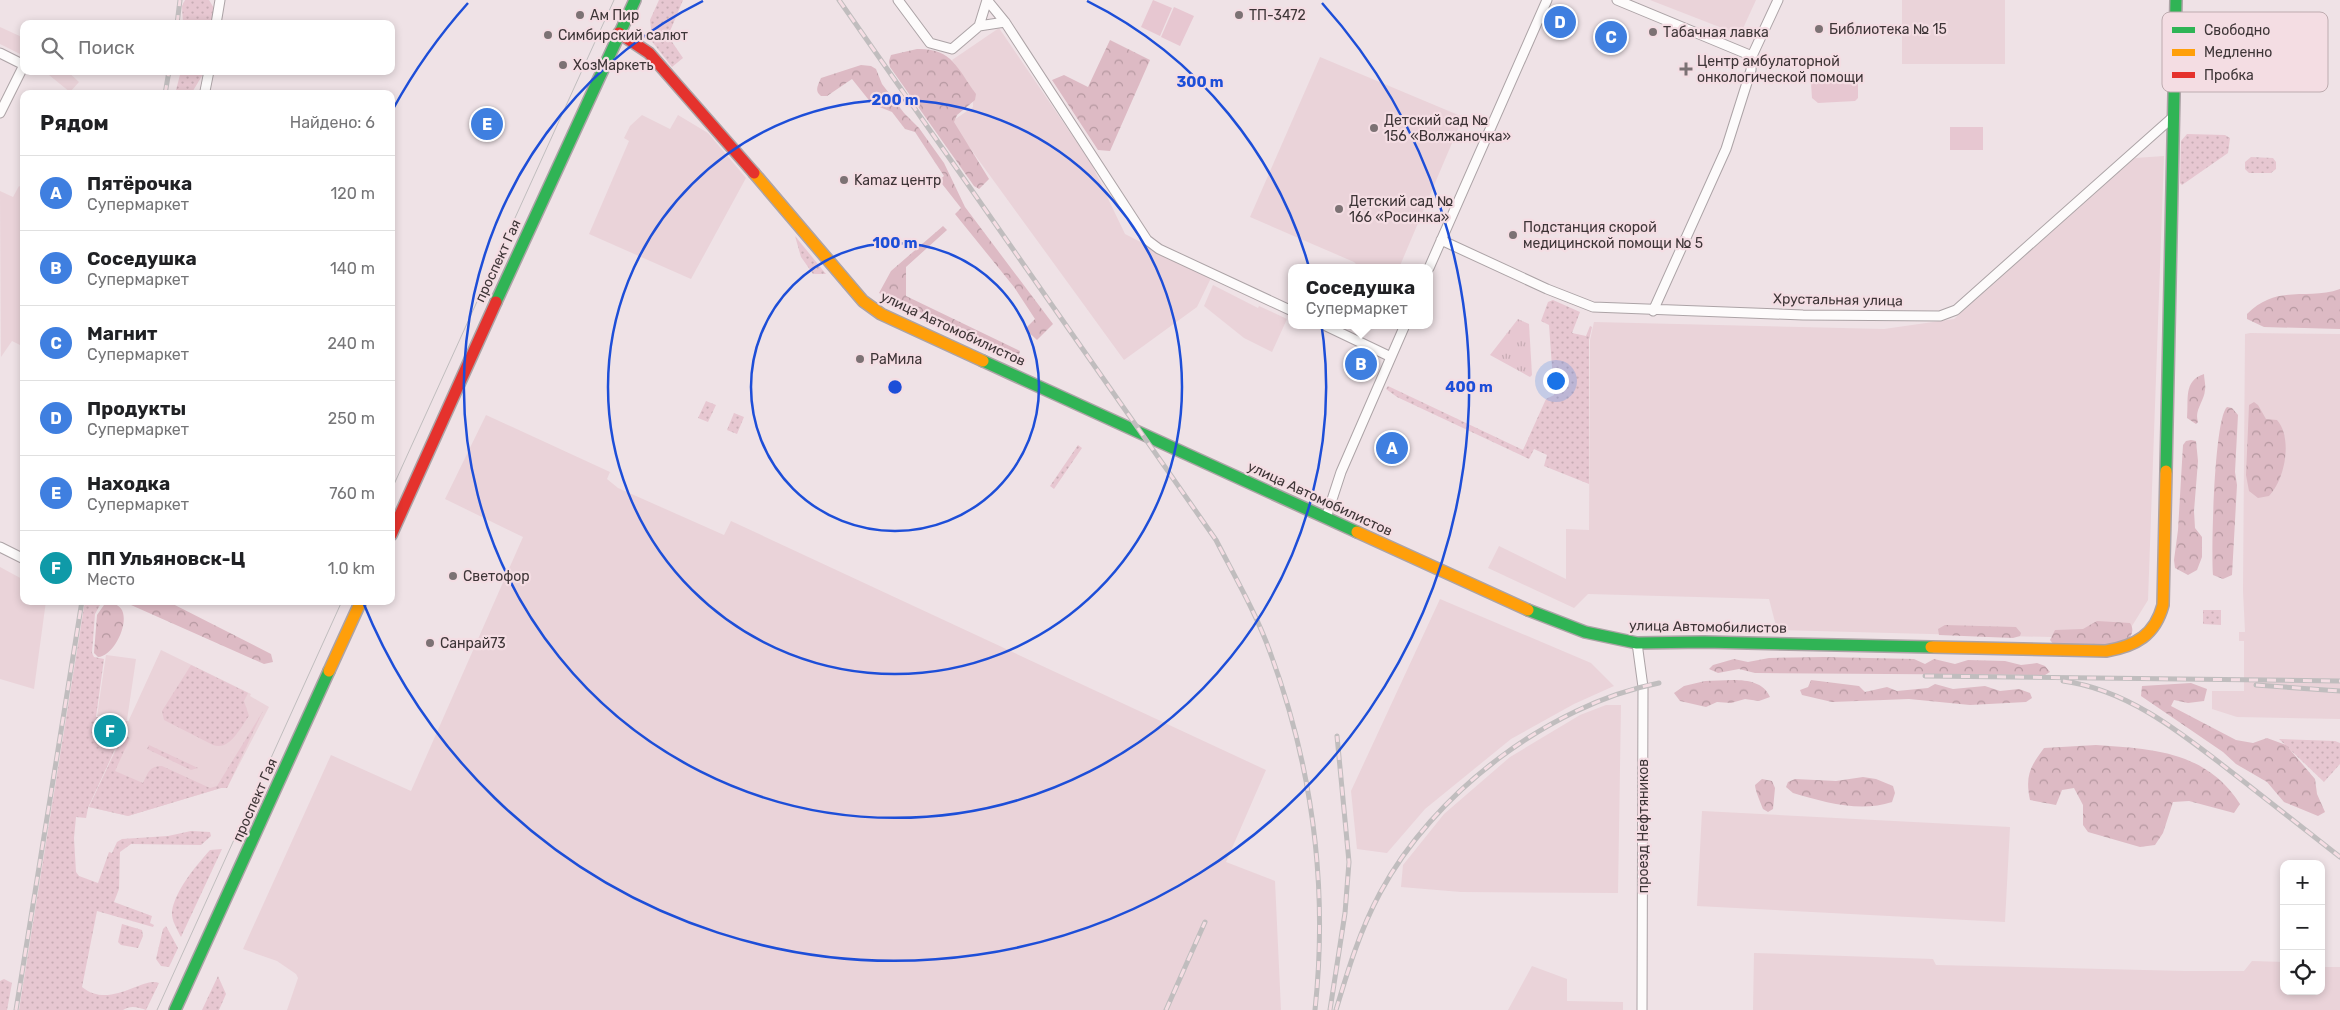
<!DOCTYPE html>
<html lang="ru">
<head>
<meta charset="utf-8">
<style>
  body { margin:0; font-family:Rubik,sans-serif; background:#f6f6f6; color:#202124 }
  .controls { position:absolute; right:15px; bottom:15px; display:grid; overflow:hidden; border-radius:10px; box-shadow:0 2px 8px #0003 }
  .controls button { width:45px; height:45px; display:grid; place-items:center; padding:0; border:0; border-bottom:1px solid #e0e0e0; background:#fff; color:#202124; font:25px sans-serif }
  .you { position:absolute; left:1555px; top:380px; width:18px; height:18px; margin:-12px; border:4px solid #fff; border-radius:50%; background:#1a73e8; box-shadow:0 0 0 8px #1a73e833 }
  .badge { display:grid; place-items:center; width:32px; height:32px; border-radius:50%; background:#7c7274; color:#fff; font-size:16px; font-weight:700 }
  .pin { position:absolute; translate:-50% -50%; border:2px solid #fff; box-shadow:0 1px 5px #0006 }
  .popup { position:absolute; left:1288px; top:264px; width:145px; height:65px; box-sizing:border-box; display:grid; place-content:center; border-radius:10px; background:#fff; filter:drop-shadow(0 1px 4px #0005); font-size:16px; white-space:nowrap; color:#757577 }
  .popup b { font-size:19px; color:#202124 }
  .popup::after { content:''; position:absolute; left:50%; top:100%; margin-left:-10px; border:10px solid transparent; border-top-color:#fff }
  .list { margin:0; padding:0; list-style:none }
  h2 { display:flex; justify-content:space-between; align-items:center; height:65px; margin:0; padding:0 20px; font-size:21px }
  h2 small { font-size:16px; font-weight:400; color:#757577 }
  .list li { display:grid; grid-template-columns:32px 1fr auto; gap:15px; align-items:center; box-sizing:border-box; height:75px; padding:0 20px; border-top:1px solid #e0e0e0 }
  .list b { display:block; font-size:19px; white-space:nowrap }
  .list p { margin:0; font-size:16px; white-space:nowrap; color:#757577 }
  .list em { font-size:16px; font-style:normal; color:#757577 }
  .icon { flex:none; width:28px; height:28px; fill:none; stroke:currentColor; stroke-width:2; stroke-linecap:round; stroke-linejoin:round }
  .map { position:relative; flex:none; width:2340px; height:1010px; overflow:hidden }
  .search { position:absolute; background:#fff; box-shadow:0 2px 8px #0003; left:20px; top:20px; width:375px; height:55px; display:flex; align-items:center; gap:12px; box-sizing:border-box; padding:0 18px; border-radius:10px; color:#757577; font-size:19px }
  .panel { position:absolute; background:#fff; box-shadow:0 2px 8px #0003; left:20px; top:90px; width:375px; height:515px; border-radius:10px }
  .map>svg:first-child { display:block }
  .built { fill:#ead3d9 }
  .grass { fill:url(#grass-dots) }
  .forest { fill:url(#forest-crowns) }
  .park { fill:url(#park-tufts) }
  .pitch { fill:#e7c7d1 }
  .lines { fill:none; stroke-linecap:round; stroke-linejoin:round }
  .street-casing { stroke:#aca3a6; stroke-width:11 }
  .fast-casing { stroke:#aca3a6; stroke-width:14 }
  .slow-casing { stroke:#aca3a6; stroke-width:14 }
  .jam-casing { stroke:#aca3a6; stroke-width:14 }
  .street { stroke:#fdfbfb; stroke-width:9 }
  .fast { stroke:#30b455; stroke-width:11 }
  .slow { stroke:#ff9f0a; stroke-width:11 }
  .jam { stroke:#e5322d; stroke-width:11 }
  .tram { stroke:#c0bdbe; stroke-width:1 }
  .rail-casing { stroke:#c0bdbe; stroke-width:5 }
  .rail { stroke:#f4dde3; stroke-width:3; stroke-dasharray:9; stroke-linecap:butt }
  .ring { fill:none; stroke:#1d4ed8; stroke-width:2.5 }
  .poi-dot { fill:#7c7274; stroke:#f4dde3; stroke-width:2 }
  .labels { text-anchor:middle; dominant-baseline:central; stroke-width:4.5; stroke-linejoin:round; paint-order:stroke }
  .poi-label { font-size:14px; fill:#3e3537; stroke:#f4dde3; text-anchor:start }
  .street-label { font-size:14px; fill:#3e3537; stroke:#f4dde3 }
  .key { fill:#f4dde3; stroke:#bdabaf; stroke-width:1 }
  .key-label { font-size:14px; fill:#3e3537 }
  .centre { fill:#1d4ed8; stroke:#f4dde3; stroke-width:2.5 }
  .ring-label { font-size:15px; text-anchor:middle; font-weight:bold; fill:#1d4ed8; stroke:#f4dde3; stroke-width:4.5; stroke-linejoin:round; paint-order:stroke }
</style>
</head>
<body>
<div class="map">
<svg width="2340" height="1010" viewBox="0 0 2340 1010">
  <defs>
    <pattern id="grass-dots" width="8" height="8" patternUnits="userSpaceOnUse" patternTransform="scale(1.25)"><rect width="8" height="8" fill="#e7c7d1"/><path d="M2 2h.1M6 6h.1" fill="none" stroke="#c7acb4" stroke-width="1.8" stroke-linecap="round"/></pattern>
    <pattern id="forest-crowns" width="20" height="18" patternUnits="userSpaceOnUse" patternTransform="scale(1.25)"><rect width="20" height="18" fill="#ddbac4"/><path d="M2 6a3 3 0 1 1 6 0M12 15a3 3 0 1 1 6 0" fill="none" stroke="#b598a0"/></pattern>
    <pattern id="park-tufts" width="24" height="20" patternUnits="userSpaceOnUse" patternTransform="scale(1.25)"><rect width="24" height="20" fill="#e7c7d1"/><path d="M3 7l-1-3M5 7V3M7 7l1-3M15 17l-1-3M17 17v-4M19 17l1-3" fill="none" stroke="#c7acb4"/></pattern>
  </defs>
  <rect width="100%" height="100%" fill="#efe2e6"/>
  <!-- built -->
  <path class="built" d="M1650 0H1756L1740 35Z
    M1902 0H2005V64H1902Z
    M0 27 24 38V56L0 44Z
    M999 28 1091 163 1125 234 1211 278 1197 307 1124 360 951 122 973 107V90L952 60Z
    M1320 57 1463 117 1399 268H1360L1354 262 1250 217Z
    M44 71H67L79 82 70 92Z
    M642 115 670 129 678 115 708 133 746 178 691 279 589 234 629 141 624 138 630 126Z
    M2164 156 2148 600 2124 639 1777 630 1769 599 1588 594 1574 608 1488 568 1499 546 1566 579V529L1589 530 1590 340 1594 322 1884 329 1954 319 2135 158Z
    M19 186 24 189V347L12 341 1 357 0 191 13 197Z
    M1213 285 1258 308 1259 306 1287 319 1272 352 1244 338 1204 306Z
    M2250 333 2340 334V719L2237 717 2212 709V691H2244V641H2239V632H2245L2243 591 2245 334Z
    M486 415 610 472 607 479 618 488 724 535 731 521 1266 770 1226 862 1275 881 1281 1010H287L298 978 296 974 277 961 243 949 331 755 411 791 523 537 445 499Z
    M0 567 24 580V601H46L34 689 0 679Z
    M1440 599 1591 663 1614 686 1574 704 1511 739 1425 809 1387 853 1357 849 1351 791Z
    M161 650 251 694 250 696 269 707 227 788H221L128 816 89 807Z
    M106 655 136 659 127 720 97 716Z
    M1606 705H1621L1618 893 1461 892 1401 887 1403 865 1444 814 1510 757 1580 715Z
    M1702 811 2010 827 2005 922 1697 906Z
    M1754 953 1933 959 1936 965 2185 971H2244L2252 961 2284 962V991H2321V967H2340V1010H1753Z
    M1532 966 1567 979V1001L1623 1002V1010H1508Z"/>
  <!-- grass -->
  <path class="grass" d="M185 0H209L215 10 212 24H183L182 6Z
    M659 0H683L668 36 683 58 672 67 650 39 652 37 650 20Z
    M181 71H205L191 94H175Z
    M2187 134 2225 135 2230 138 2228 153 2182 185 2180 183 2181 141Z
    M2251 157 2273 158 2276 162V169L2271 173H2249L2245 169V162Z
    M795 236 826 274H813L801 257Z
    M1553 300 1580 312 1572 333 1586 336 1590 326 1592 327 1589 340V484L1544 466 1547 455 1534 449 1529 459 1397 397 1386 389 1388 386 1523 450 1546 399 1554 395 1549 325 1541 321 1548 302Z
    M706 401 716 405 708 422 698 418Z
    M734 413 744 417 737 434 727 430Z
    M1078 445 1082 448 1054 489 1050 486Z
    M85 601 108 602 100 605 95 614 92 653 94 657 104 659 96 717 128 721 88 808 86 818 76 817 74 838 76 872 79 876 98 883 109 852 112 853 117 842 122 839 168 836 191 831 210 832 211 836 201 845 131 844 120 852 119 889 114 902 152 916 150 923 154 925 153 927 97 911 82 987C110 1010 143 976 159 983L146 1010C138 1007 130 1005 123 1010H19Z
    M2203 610H2221V625L2203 624Z
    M191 665 248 693 244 701 249 716C240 728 230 751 213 745L164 720 162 711Z
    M263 711 227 788H221L128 816 89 807 123 735 130 738 115 771 143 783C148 773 149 766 162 766L210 788 217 786Z
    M2279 739 2335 741 2340 743V764L2324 782Z
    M149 745 198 768 191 770 147 749Z
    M222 849 181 937C177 929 171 920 172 911 176 889 196 866 210 850Z
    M122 924 142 930 143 936 138 948 121 945 118 942Z
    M166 926 178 948 169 967 161 966 156 959 163 929Z
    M218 976 226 994 219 1010H202Z
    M4 979 12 983 7 1010H0V981Z"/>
  <!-- forest -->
  <path class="forest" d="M1110 40 1150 60 1110 151 1098 150 1052 80 1064 75 1088 87Z
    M917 49C952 48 957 68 976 94L975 100 957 115 954 122 989 179 979 189 974 186 890 67 889 61 891 55Z
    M861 65 871 66 876 69 882 84 904 113 919 128 944 163 965 207 1053 324 1037 340 1025 329 1035 319 1014 287 955 214 961 208 939 180 944 176 915 132 905 129 892 112 872 104 852 79 827 96H821C814 91 818 85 821 78Z
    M943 226 947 230 906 267V296L1020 351 1018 358 879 293 891 271Z
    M2340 289V329L2264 327 2247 319V314C2278 283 2307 301 2340 289Z
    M2204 374C2204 379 2206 385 2205 390 2204 402 2194 410 2198 422L2196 424 2187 418C2189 399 2183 381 2204 374Z
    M2254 402 2258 405 2266 419 2277 420C2293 438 2285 480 2269 496L2258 498 2249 491 2246 475 2249 405Z
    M2227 407 2232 408 2238 415 2235 472 2237 485 2232 575 2223 579 2213 575C2211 552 2214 419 2227 407Z
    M2191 440 2196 441 2198 461 2194 511 2195 528 2202 537V557L2197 570 2188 575 2175 568 2174 560 2178 530 2183 445 2186 441Z
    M122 601H167L271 654 273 662 264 664Z
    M104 605C140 596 120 655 98 657L94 653 97 615Z
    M2097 621 2130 623C2137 633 2127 643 2117 646 2105 649 2067 644 2053 644L2050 640 2055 630 2083 629Z
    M1945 625 2016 627 2021 633 2020 636 2013 638 1939 635 1938 629Z
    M1824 657 1914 659 1925 664 1934 659 1955 664 1968 660 2005 661 2021 665 2037 663 2045 666 2050 672 2045 675 1755 673 1739 669 1718 673 1709 669 1713 665 1734 659 1748 662 1769 658Z
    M1811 680 1859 686 1865 692 1887 687 1897 691 1928 688 1935 684 1953 689 1985 686 2000 691 2019 689 2030 693 2032 698 2026 702 1970 705 1909 699 1832 702 1802 695 1800 690 1808 687Z
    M1705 681C1727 681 1760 674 1770 697L1759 701 1745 699 1731 703 1717 702 1706 707 1680 701 1674 693 1684 686Z
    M2191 683 2207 689 2204 701 2188 703 2174 700 2171 706 2236 740 2253 743 2267 738 2286 745 2315 779 2317 794 2325 812 2318 816 2284 802 2267 782 2236 764 2223 752 2141 696 2142 686Z
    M2096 745C2153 749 2206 751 2240 804L2234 813 2189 801 2173 802 2163 833 2155 845 2140 847 2088 832 2083 825V805L2074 788 2062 790 2056 805 2030 800C2025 776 2030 767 2044 748Z
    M1863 777 1876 779 1893 786 1895 793 1892 802C1860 813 1824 802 1793 793L1786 787 1788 782 1795 779 1836 781Z
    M1762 779 1772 781 1775 788 1773 809 1768 812 1763 809C1761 804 1755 790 1755 785Z"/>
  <!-- park -->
  <path class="park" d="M1518 319 1529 324 1532 375 1530 377 1490 355Z"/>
  <!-- pitch -->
  <path class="pitch" d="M1153 0 1172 8 1160 36 1141 27Z
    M1174 7 1194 16 1180 46 1161 37Z
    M1852 78 1858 82V98L1855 101 1818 103 1812 98 1811 83 1814 80Z
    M1950 127H1983V150H1950Z"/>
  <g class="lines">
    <defs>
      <path id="street" d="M898 0 930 43 952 49 979 26 987 0
        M987 0 1005 22 1147 240 1159 249 1292 311
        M1617 0 1752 56
        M216 24 220 0
        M979 26 1005 22
        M0 53 24 65 0 113
        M205 91 209 71
        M1441 240 1547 289 1593 307 1803 315 1940 316 1956 310 2174 116
        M1429 268 1547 0
        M1653 311 1726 149 1751 70 1752 56 1778 0
        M1324 325 1391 357
        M1326 518 1341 472 1405 325
        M0 547 24 559
        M1637 643 1643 687 1642 1010"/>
      <path id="fast" d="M496 302 635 0
        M983 361 1357 532
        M2166 471 2176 0
        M1528 610 1585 632 1637 643 1704 642 1931 647
        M175 1010 329 671"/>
      <path id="slow" d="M754 173 863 301 881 314 983 361
        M1357 532 1528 610
        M1931 647 2106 651C2136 646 2155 635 2163 605L2166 471
        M329 671 361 601"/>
      <path id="jam" d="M619 33 649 53 754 173
        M391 535 496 302"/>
    </defs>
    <!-- street casing -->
    <use href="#street" class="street-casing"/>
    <!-- fast casing -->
    <use href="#fast" class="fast-casing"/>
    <!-- slow casing -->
    <use href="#slow" class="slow-casing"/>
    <!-- jam casing -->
    <use href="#jam" class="jam-casing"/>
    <!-- street -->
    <use href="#street" class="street"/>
    <!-- fast -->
    <use href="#fast" class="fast"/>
    <!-- slow -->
    <use href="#slow" class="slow"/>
    <!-- jam -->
    <use href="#jam" class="jam"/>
    <!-- tram -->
    <path class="tram" d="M391 491 614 0
      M157 1010 342 601"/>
    <defs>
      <path id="rail" d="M839 0 1216 540C1235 577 1256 613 1270 652 1313 768 1328 888 1315 1010
        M177 24 180 0
        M165 94 169 71
        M1925 676 2340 681
        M2063 681C2131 690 2186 737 2238 777 2272 804 2306 830 2340 857
        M2256 685 2340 691
        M16 1010 82 601
        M1166 1010 1205 922
        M1330 1010 1345 913 1349 862 1337 736
        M1336 1010C1348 970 1360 930 1380 893 1433 794 1548 705 1659 683"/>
    </defs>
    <!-- rail casing -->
    <use href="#rail" class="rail-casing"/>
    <!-- rail -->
    <use href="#rail" class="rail"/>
  </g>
  <!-- distance rings -->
  <g class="ring">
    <circle cx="895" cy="387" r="144"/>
    <circle cx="895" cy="387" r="287"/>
    <path d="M1087 1A431 431 0 1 1 703 1"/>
    <path d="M393 109A574 574 0 0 1 468 3M1322 3A574 574 0 1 1 363 602"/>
  </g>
  <!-- markers -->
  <g class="poi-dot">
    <circle cx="580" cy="15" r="5"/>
    <circle cx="1239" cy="15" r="5"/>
    <circle cx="1819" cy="29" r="5"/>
    <circle cx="1653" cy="32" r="5"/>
    <circle cx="548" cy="35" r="5"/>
    <circle cx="563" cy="65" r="5"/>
    <path d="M1683.5 61.5h5v5h5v5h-5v5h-5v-5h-5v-5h5z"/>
    <circle cx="1374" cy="128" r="5"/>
    <circle cx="844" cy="180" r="5"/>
    <circle cx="1339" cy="209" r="5"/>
    <circle cx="1513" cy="235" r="5"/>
    <circle cx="860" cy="359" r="5"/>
    <circle cx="453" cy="576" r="5"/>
    <circle cx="430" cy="643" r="5"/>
  </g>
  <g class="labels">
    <!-- poi labels -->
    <g class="poi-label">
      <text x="590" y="15">Ам Пир</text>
      <text x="1249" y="15">ТП-3472</text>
      <text x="1829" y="29">Библиотека № 15</text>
      <text x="1663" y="32">Табачная лавка</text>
      <text x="558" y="35">Симбирский салют</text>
      <text x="1697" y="61">Центр амбулаторной<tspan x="1697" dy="16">онкологической помощи</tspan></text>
      <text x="573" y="65">ХозМаркеть</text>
      <text x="1384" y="120">Детский сад №<tspan x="1384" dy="16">156 «Волжаночка»</tspan></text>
      <text x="854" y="180">Kamaz центр</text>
      <text x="1349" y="201">Детский сад №<tspan x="1349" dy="16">166 «Росинка»</tspan></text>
      <text x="1523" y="227">Подстанция скорой<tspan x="1523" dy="16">медицинской помощи № 5</tspan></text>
      <text x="870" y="359">РаМила</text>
      <text x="463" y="576">Светофор</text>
      <text x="440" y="643">Санрай73</text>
    </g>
    <!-- street labels -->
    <g class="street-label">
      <text transform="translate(498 261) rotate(-65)">проспект Гая</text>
      <text transform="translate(1838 300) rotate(1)">Хрустальная улица</text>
      <text transform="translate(953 329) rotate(25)">улица Автомобилистов</text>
      <text transform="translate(1320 499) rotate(25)">улица Автомобилистов</text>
      <text transform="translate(1708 627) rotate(1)">улица Автомобилистов</text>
      <text transform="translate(255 800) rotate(-66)">проспект Гая</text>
      <text transform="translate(1643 826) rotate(-90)">проезд Нефтяников</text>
    </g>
  </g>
  <!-- legend -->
  <rect x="2162" y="12" width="166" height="80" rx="8" class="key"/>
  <rect x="2172" y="27" width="23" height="6" fill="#30b455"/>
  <rect x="2172" y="49" width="23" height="7" fill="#ff9f0a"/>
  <rect x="2172" y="72" width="23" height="6" fill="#e5322d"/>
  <g class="key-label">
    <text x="2204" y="35">Свободно</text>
    <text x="2204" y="57">Медленно</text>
    <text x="2204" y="80">Пробка</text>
  </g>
  <circle cx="895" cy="387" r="8" class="centre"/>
  <g class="ring-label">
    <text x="1200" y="87">300 m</text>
    <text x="895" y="105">200 m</text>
    <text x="895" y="248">100 m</text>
    <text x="1469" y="392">400 m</text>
  </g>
</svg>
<div class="controls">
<button>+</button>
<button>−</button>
<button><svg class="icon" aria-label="locate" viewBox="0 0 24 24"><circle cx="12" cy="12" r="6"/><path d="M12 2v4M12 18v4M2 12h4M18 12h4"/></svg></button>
</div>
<div class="you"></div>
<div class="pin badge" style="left:1392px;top:448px;background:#3f7fe0">A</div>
<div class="pin badge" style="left:1361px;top:364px;background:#3f7fe0">B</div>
<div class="popup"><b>Соседушка</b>Супермаркет</div>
<div class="pin badge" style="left:1611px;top:37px;background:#3f7fe0">C</div>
<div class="pin badge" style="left:1560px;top:22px;background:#3f7fe0">D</div>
<div class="pin badge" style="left:487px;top:124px;background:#3f7fe0">E</div>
<div class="pin badge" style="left:110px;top:731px;background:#0f9aa8">F</div>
<div class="search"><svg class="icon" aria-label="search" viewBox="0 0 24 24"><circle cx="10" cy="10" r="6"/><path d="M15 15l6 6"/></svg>Поиск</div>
<section class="panel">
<h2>Рядом<small>Найдено: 6</small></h2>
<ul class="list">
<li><span class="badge" style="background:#3f7fe0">A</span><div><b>Пятёрочка</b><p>Супермаркет</p></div><em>120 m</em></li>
<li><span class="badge" style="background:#3f7fe0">B</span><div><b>Соседушка</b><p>Супермаркет</p></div><em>140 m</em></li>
<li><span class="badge" style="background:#3f7fe0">C</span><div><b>Магнит</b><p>Супермаркет</p></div><em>240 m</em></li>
<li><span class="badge" style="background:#3f7fe0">D</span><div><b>Продукты</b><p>Супермаркет</p></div><em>250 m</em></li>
<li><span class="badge" style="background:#3f7fe0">E</span><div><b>Находка</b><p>Супермаркет</p></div><em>760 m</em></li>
<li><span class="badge" style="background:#0f9aa8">F</span><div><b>ПП Ульяновск-Ц</b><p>Место</p></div><em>1.0 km</em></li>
</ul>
</section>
</div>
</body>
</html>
